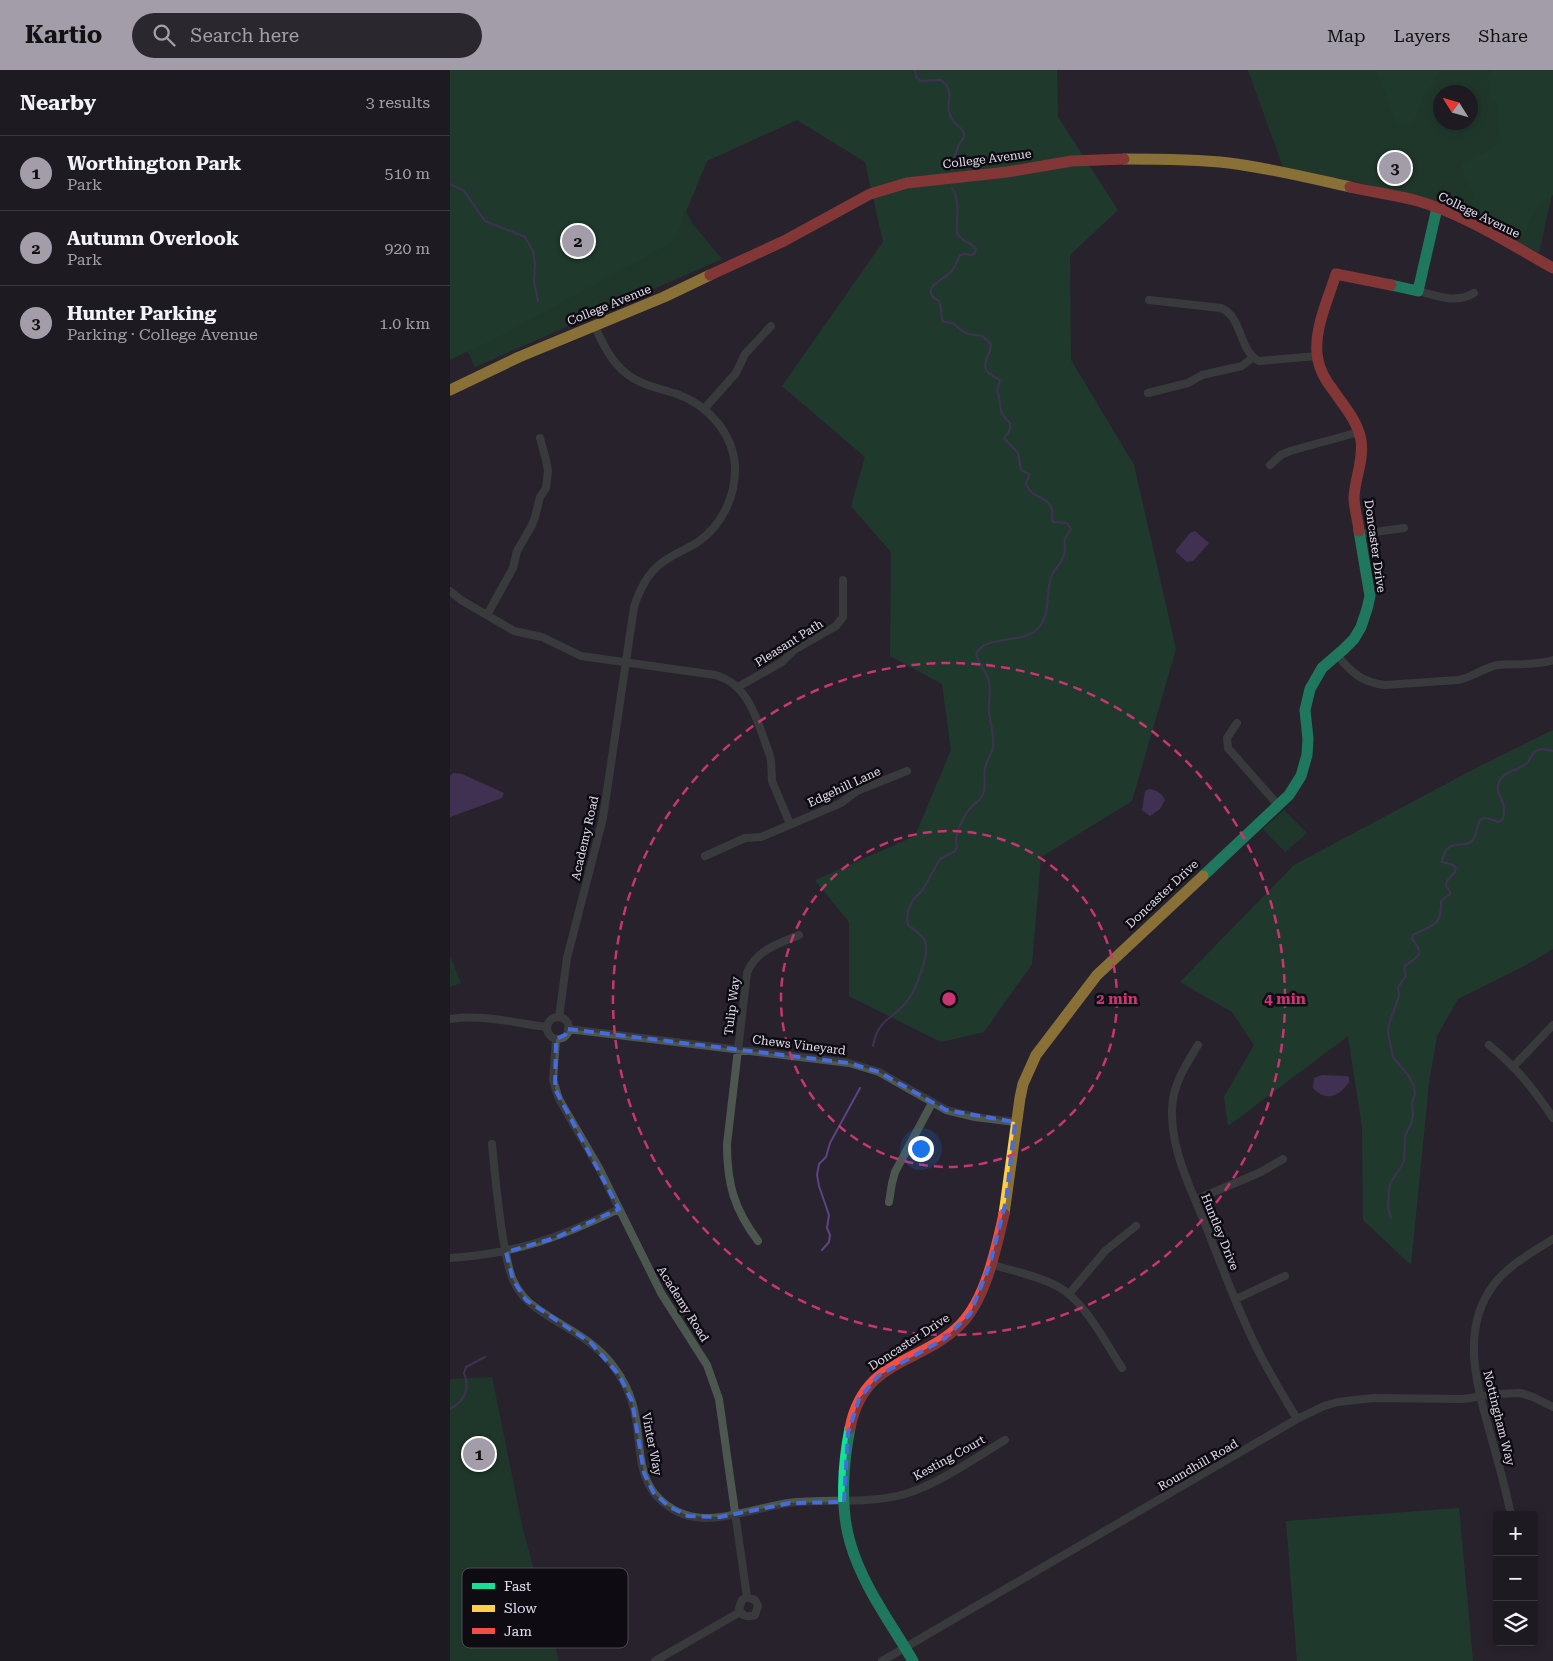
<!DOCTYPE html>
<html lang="en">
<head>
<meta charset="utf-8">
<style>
  body { margin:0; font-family:"Roboto Serif",serif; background:#2b272f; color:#f1f3f6 }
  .controls { position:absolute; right:15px; bottom:15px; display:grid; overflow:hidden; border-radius:5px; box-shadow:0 2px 8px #0003 }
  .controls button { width:45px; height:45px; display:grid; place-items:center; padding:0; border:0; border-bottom:1px solid #3c3840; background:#1e1a22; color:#f1f3f6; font:25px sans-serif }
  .compass { position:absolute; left:983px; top:15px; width:45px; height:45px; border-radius:50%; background:#1e1a22; box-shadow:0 2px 8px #0003; rotate:307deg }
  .you { position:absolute; left:470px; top:1078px; width:18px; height:18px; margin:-12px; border:4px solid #fff; border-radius:50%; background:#1a73e8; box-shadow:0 0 0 8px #1a73e833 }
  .badge { display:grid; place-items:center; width:32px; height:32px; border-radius:50%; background:#a29da9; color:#111; font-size:16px; font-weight:700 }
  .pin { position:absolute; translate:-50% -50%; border:2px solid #fff; box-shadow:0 1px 5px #0006 }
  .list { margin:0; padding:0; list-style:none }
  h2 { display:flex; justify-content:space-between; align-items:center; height:65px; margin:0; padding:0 20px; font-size:21px }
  h2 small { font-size:16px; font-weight:400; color:#a1a1a5 }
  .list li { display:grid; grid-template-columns:32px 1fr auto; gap:15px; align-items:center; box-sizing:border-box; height:75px; padding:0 20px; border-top:1px solid #3c3840 }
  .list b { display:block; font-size:19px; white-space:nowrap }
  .list p { margin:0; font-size:16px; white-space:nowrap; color:#a1a1a5 }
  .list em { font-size:16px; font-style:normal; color:#a1a1a5 }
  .icon { flex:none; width:28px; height:28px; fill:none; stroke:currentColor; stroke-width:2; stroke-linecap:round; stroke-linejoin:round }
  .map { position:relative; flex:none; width:1103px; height:1591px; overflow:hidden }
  header { display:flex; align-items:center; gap:30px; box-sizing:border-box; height:70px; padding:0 25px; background:#a29da9; color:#111 }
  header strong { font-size:24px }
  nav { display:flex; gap:28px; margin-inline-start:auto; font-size:18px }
  .search { width:350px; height:45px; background:#2b272f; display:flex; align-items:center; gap:12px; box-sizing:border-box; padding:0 18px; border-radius:28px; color:#a1a1a5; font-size:19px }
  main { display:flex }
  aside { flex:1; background:#1e1a22 }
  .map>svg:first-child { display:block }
  .green { fill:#165129; fill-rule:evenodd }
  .forest { fill:#16562b }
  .water { fill:#5e4381 }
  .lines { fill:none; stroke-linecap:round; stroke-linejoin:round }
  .stream { stroke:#5e4381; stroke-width:2 }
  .street { stroke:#4c584f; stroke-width:8 }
  .fast { stroke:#16e098; stroke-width:11 }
  .slow { stroke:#ffcf43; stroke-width:11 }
  .jam { stroke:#f24e42; stroke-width:11 }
  .marked { fill:none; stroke:#456bdc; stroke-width:4; stroke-dasharray:10 6; stroke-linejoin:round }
  .ring { fill:none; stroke:#c73671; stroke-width:2.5; stroke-dasharray:9 6 }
  .labels { text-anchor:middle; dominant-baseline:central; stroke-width:5; stroke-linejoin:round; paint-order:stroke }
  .street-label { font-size:12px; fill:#e3deeb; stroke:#0e0b13 }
  .key { fill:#0e0b13; stroke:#4e4a54; stroke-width:1 }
  .key-label { font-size:14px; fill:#e3deeb }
  .centre { fill:#c73671; stroke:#0e0b13; stroke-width:2.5 }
  .ring-label { font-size:15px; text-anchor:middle; font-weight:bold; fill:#c73671; stroke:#0e0b13; stroke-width:5; stroke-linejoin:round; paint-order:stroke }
</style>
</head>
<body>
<header>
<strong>Kartio</strong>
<div class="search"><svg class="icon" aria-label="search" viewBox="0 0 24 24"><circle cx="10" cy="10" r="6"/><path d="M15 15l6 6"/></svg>Search here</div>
<nav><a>Map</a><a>Layers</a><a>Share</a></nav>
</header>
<main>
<aside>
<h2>Nearby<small>3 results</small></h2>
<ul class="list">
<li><span class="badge">1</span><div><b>Worthington Park</b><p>Park</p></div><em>510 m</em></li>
<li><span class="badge">2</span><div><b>Autumn Overlook</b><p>Park</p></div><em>920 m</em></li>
<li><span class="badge">3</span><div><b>Hunter Parking</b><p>Parking · College Avenue</p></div><em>1.0 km</em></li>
</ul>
</aside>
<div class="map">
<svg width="1103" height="1591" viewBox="0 0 1103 1591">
  <rect width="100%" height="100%" fill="#28232e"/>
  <!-- green -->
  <path class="green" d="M0 0 233 136 242 153 272 189 25 297 0 244Z
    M798 0H1103V120L1089 183 1062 168 1066 151 994 134 953 122 833 97ZM991 22H1021V52H991Z
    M834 740 857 763 835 782 813 759Z
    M0 886 11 913 0 917Z
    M42 1307 73 1460 109 1591H0V1309Z"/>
  <!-- forest -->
  <path class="forest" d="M0 0H607L608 47 668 140 620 185 621 290 684 395 726 579 682 731 591 787 582 894 534 962 491 972 399 926V852L365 810 465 766 501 680 492 614 440 586 441 482 401 436 415 387 332 316 433 172 415 92 347 50 257 91 224 171 51 265 0 290Z
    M927 0H991L974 25 966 46 958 55 947 53Z
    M1043 0H1103V125L1092 131 1078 152 1074 167 1050 161 994 134 1008 131 1021 132 1024 129C1024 116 1015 108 1012 96L1022 88 1034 84 1048 75 1050 69 1047 34 1039 24V9L1043 3Z
    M1103 660V879L1076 895 1008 929 987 966 979 1013 961 1195 913 1150 912 1057 898 966 778 1056 774 1027 804 975 782 942 730 912 844 795 1026 698Z
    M1009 1438 1023 1591H847L836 1451Z"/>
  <!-- water -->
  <path class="water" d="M745 461 759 473 743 491 737 492 726 482V480L740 463Z
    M3 703 12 704 54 723 52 728 0 747V706Z
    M699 719C705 719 713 724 715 730L710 739 700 746 692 740 695 721Z
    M872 1005 896 1006 899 1007V1012C889 1027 876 1032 863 1018L864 1008Z"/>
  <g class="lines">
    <!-- stream -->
    <path class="stream" d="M465 0 467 8 471 11 491 10C509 24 491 34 503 51 507 57 515 59 514 66 513 70 512 70 510 73 505 81 505 90 501 99
      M0 114 14 121 35 151 75 167 83 181 85 194 84 211 88 231
      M423 976C429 946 443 951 458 930 466 919 480 884 475 871 472 864 464 860 458 855L457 850 458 841 463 830 472 821 490 789 505 781 507 777C503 766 513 747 520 738 526 732 532 730 534 721 536 714 533 706 535 698 536 691 542 684 543 677 544 665 541 654 539 643 538 631 542 619 538 608 535 600 529 593 526 584 535 565 568 574 585 561 602 547 595 526 601 507 603 500 610 495 613 488 616 482 614 475 615 469 616 466 619 462 621 459L617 453 604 452 602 450C606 422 580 433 576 412L579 407V404L571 400 568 383 554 368 560 360V353C544 338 554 334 547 321L550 310C546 307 539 305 537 301 531 292 542 282 541 274L532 266 518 264 512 261 503 253 494 252 492 250 491 238 489 231C468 220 492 210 500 203 505 198 507 191 510 185L515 184 521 185 525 183 526 179C521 171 513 174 507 163 506 147 511 133 502 118
      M941 1148 938 1138 939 1118 941 1112 954 1092 955 1066 961 1054 963 1046 962 1033 965 1024 964 1016 958 1005 943 987 938 963V957L949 926 948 917 956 906 954 897C966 886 977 887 962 869L963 865C982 855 992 857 991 831L1000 824 999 820 996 816 997 811 1005 802 1006 798 1003 795 992 792C996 766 1015 779 1022 771 1027 766 1026 755 1031 749L1037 748 1049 752 1053 749C1054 744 1055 738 1053 733 1051 726 1046 723 1048 715 1051 701 1069 701 1078 692 1082 687 1081 683 1088 680 1094 678 1097 680 1103 681
      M372 1180 379 1172 380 1165 377 1158 379 1145 369 1116 367 1105 369 1094 376 1087 380 1073 410 1018
      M0 1339C16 1330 20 1319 14 1303L16 1297 35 1287"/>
    <!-- street -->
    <path class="street" d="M968 221C987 226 1006 234 1024 223
      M699 230 771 238C793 247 788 280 809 291L867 286
      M698 323 738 313 752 305 792 296 802 288
      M255 338 286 303 295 284 321 256
      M820 395 831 385 840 381 909 362
      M910 464 954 458
      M0 521 11 530 64 561 92 567 131 586 265 605C300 614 308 654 319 683L321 690 322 711 340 754
      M37 545 63 498 67 481 82 455 85 447 90 427 96 418 98 401 96 390 90 368
      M887 585C902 603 911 612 935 615L1008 610C1022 608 1034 597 1048 595 1066 593 1085 596 1103 590
      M288 617 332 592 344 580 386 556 393 547V510
      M787 653 777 668 778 678 828 735
      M255 786 295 768 311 767 391 733 407 721 457 701
      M109 947 117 888 153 748 184 537C189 521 196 506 209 495 221 485 235 480 248 472 272 455 286 426 285 397 283 363 258 335 227 324 209 318 193 316 178 305 161 292 153 274 144 255
      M97 958a11 11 0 1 1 22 0a11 11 0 1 1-22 0Z
      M0 949C31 944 66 953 97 957
      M118 959 399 993 429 1002 496 1040 525 1047 565 1052
      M106 969 103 1010 109 1029 149 1098 211 1223 257 1295 269 1329 297 1527 292 1530 289 1538C291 1546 297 1548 305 1545L308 1536 305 1530 297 1527
      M748 975C735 996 722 1016 722 1041 721 1080 741 1119 755 1154 770 1191 784 1230 801 1266 814 1295 831 1322 847 1349
      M1039 975C1067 998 1083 1018 1103 1048
      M1064 996 1103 955
      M42 1074C45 1106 48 1137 53 1168 56 1182 57 1196 63 1210 68 1221 75 1230 85 1237 110 1256 140 1267 160 1292 173 1308 182 1326 185 1345 191 1372 187 1402 205 1424 215 1436 230 1445 245 1447 270 1452 311 1437 338 1433 377 1428 416 1435 455 1424 488 1414 525 1388 555 1370
      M745 1130 811 1102 833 1089
      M439 1132 442 1113 445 1102 482 1033
      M308 1171C284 1139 277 1114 277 1074L297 903C306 880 328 874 349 865
      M0 1188C65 1184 111 1167 169 1139
      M540 1194C562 1201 587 1205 607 1216 634 1230 655 1272 672 1298
      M619 1224 655 1181 686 1156
      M786 1229 835 1206
      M1061 1445C1056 1420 1049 1395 1042 1370 1028 1319 1008 1260 1045 1213 1060 1194 1083 1182 1103 1169
      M205 1591 290 1542
      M432 1591 847 1349 874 1336 888 1332 923 1328 1013 1329 1046 1324 1071 1323 1083 1327 1103 1337"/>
    <!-- fast -->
    <path class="fast" d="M941 215 968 221 987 138
      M753 806 839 725 851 706 857 685 858 669 855 640 860 619 872 598 894 579 904 569 911 557 917 539 920 526 909 461
      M400 1358C393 1393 390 1438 400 1472 412 1515 441 1553 463 1591"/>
    <!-- slow -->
    <path class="slow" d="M674 89C709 89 744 89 779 93 819 98 860 108 900 117
      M0 320 69 287 214 227 260 205
      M554 1144 570 1028 573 1014 586 985 647 905 753 806"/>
    <!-- jam -->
    <path class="jam" d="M900 117C922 122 946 125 968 131 1016 145 1060 174 1103 198
      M260 205 334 171 420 124 457 113 557 102 622 91 674 89
      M909 461C908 450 904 438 904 427 905 408 914 390 911 370 907 350 894 336 883 320 876 311 870 301 868 290 862 262 878 230 886 204L941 215
      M400 1358C414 1287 471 1295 511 1254 536 1228 546 1179 554 1144"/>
  </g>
  <!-- marked area -->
  <path d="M0 0H1103V1591H0ZM118 959 399 993 429 1002 496 1040 565 1052 556 1131 540 1194 520 1244 494 1269 428 1306 409 1329 398 1363 394 1432 340 1433 270 1447 238 1446 218 1436 203 1422 194 1403 182 1331 169 1305 141 1273 76 1230 63 1210 56 1182 105 1168 169 1139 105 1019 106 969 115 965Z" fill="#28232e" fill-opacity=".55" fill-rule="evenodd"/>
  <path class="marked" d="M118 959 399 993 429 1002 496 1040 565 1052 556 1131 540 1194 520 1244 494 1269 428 1306 409 1329 398 1363 394 1432 340 1433 270 1447 238 1446 218 1436 203 1422 194 1403 182 1331 169 1305 141 1273 76 1230 63 1210 56 1182 105 1168 169 1139 105 1019 106 969 115 965Z"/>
  <!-- distance rings -->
  <g class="ring">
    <circle cx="499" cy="929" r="168"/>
    <circle cx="499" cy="929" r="336"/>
  </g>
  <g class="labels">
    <!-- street labels -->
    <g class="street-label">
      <text transform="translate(537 89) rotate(-7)">College Avenue</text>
      <text transform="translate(1029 145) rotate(26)">College Avenue</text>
      <text transform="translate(159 235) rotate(-22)">College Avenue</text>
      <text transform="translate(925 476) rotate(82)">Doncaster Drive</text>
      <text transform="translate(339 573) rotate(-32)">Pleasant Path</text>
      <text transform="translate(394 717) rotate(-25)">Edgehill Lane</text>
      <text transform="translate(135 768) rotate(-77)">Academy Road</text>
      <text transform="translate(712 824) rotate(-43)">Doncaster Drive</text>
      <text transform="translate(282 936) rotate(-83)">Tulip Way</text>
      <text transform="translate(349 975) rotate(7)">Chews Vineyard</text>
      <text transform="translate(770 1162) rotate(68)">Huntley Drive</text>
      <text transform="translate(233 1234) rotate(58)">Academy Road</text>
      <text transform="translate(459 1272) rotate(-33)">Doncaster Drive</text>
      <text transform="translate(1049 1348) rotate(76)">Nottingham Way</text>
      <text transform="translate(202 1374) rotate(79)">Vinter Way</text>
      <text transform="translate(499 1388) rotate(-29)">Kesting Court</text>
      <text transform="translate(748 1395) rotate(-30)">Roundhill Road</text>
    </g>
  </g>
  <!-- legend -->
  <rect x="12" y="1498" width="166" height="80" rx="8" class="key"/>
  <rect x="22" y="1513" width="23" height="6" fill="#16e098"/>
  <rect x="22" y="1535" width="23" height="7" fill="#ffcf43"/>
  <rect x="22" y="1558" width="23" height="6" fill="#f24e42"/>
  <g class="key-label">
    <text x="54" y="1521">Fast</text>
    <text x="54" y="1543">Slow</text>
    <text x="54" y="1566">Jam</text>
  </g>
  <circle cx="499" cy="929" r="8" class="centre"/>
  <g class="ring-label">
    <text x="667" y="934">2 min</text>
    <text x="835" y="934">4 min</text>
  </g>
</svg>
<div class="controls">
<button>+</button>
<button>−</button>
<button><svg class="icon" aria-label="layers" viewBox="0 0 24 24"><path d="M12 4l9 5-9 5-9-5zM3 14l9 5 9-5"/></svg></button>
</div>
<svg class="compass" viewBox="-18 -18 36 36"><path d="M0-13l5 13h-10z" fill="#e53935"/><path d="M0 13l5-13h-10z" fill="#a1a1a5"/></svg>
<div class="you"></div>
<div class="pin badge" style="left:29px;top:1384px">1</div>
<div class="pin badge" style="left:128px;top:171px">2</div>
<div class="pin badge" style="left:945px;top:98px">3</div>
</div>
</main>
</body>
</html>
